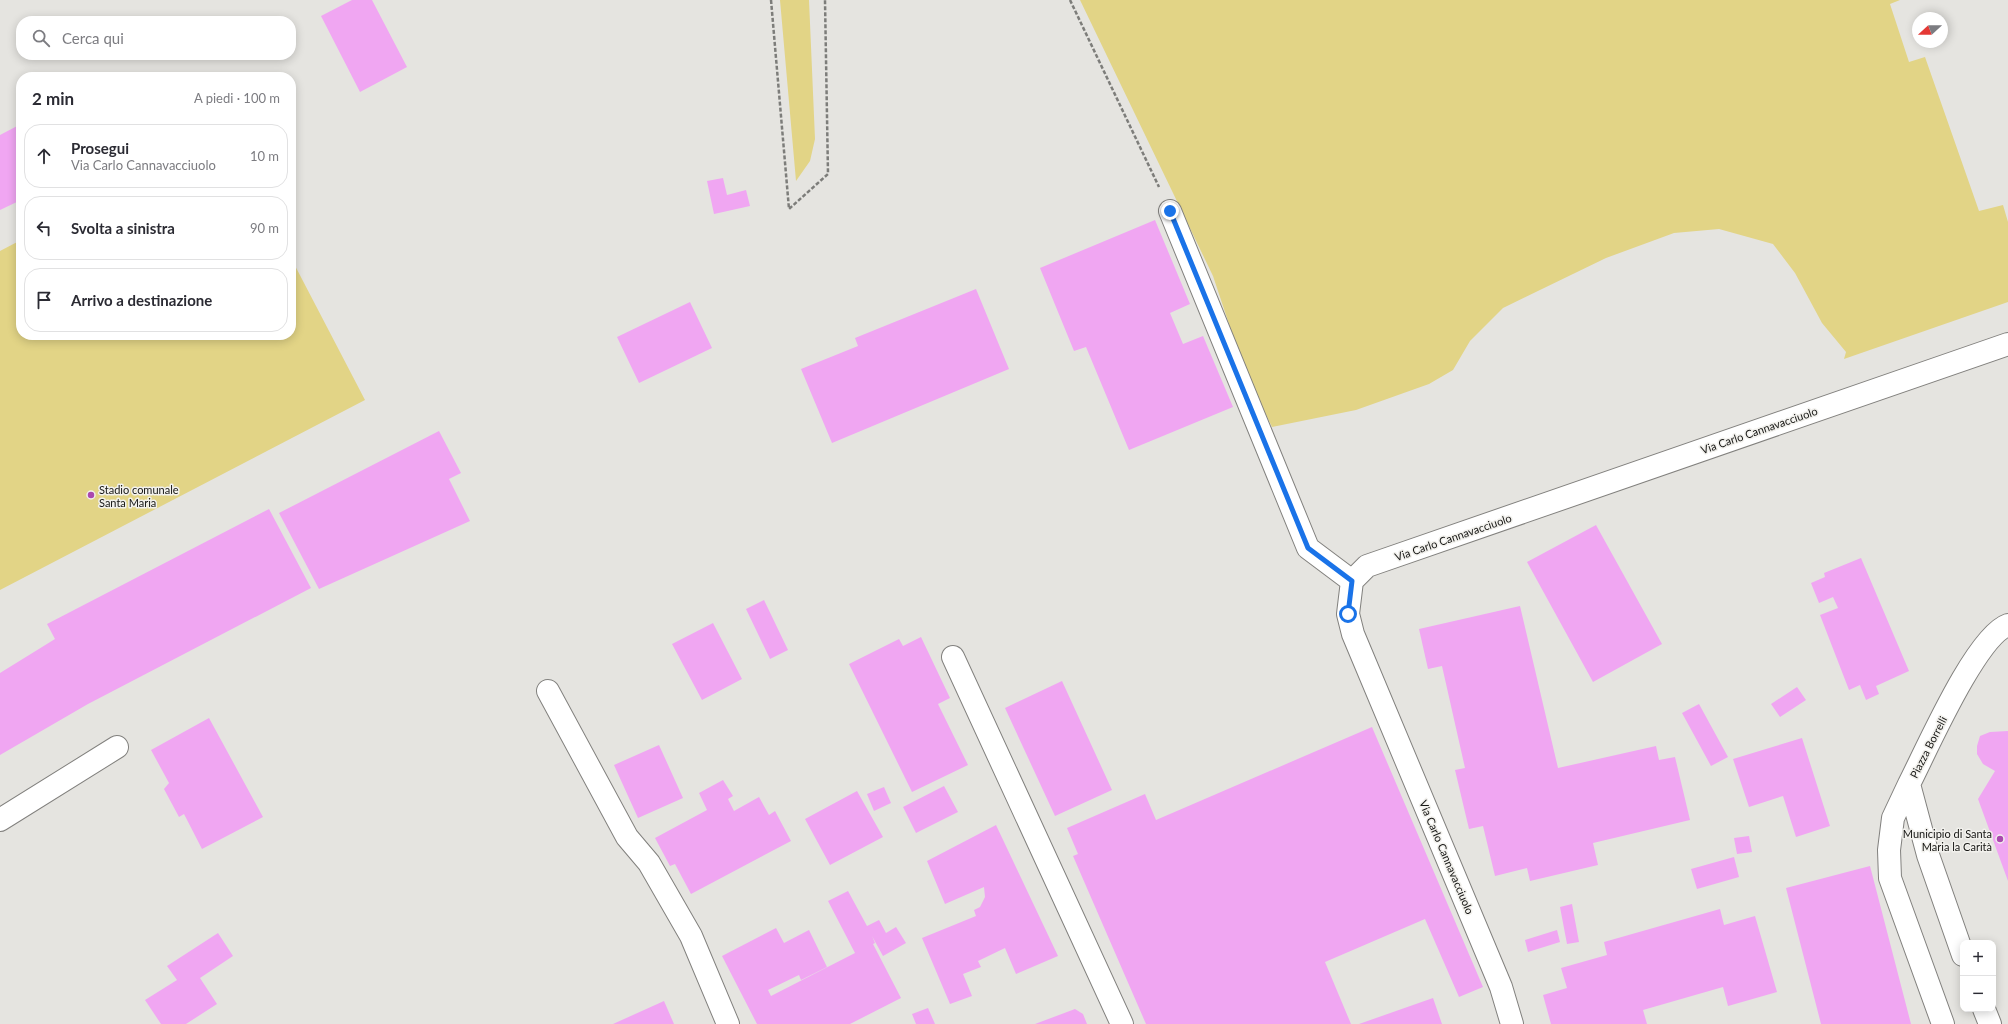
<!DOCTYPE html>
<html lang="it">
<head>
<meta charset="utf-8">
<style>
  body { margin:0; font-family:Lato,sans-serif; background:#f2f2f3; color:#2b2b33 }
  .controls { position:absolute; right:12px; bottom:12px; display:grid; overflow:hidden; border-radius:8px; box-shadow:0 2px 10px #0003 }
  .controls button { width:36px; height:36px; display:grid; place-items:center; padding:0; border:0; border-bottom:1px solid #e1e1e2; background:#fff; color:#2b2b33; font:20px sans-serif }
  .compass { position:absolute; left:1912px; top:12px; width:36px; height:36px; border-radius:50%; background:#fff; box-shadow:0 2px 10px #0003; rotate:249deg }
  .stop { position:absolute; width:12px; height:12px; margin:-9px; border:3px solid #1a73e8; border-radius:50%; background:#fff }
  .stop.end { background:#1a73e8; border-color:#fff; box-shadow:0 1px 4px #0008 }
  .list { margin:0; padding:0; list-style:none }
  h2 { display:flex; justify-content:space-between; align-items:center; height:52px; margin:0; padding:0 16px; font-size:17px }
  h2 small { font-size:13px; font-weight:400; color:#7c7c81 }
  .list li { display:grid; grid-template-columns:26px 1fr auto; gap:12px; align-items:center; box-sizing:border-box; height:64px; margin:0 8px 8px; padding:0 8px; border:1px solid #e1e1e2; border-radius:16px }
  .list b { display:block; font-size:15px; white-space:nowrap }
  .list p { margin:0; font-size:13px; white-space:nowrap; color:#7c7c81 }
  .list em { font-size:13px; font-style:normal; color:#7c7c81 }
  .icon { flex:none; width:22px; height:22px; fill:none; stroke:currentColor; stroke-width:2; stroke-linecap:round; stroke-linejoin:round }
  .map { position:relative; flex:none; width:2008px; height:1024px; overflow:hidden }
  .search { position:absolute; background:#fff; box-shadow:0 2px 10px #0003; left:16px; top:16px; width:280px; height:44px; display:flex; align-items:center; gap:10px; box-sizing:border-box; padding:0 14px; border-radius:16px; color:#7c7c81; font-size:15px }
  .panel { position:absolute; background:#fff; box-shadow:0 2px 10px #0003; left:16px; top:72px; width:280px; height:268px; border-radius:16px }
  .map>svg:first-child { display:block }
  .green { fill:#e2d486 }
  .building { fill:#f0a6f2 }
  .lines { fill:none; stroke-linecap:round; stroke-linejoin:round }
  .minor-casing { stroke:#82817e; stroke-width:24 }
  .path { stroke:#7d7d7a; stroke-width:2.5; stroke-dasharray:4 2; stroke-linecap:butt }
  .minor { stroke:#fff; stroke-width:22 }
  .route { stroke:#1a73e8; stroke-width:5 }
  .poi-dot { fill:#aa48af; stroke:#f2f1ed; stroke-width:1.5 }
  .labels { text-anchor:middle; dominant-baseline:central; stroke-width:3; stroke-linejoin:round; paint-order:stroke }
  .street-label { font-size:11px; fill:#151513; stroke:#f2f1ed }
  .poi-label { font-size:11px; fill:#151513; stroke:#f2f1ed; text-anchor:start }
</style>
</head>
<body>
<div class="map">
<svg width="2008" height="1024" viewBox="0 0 2008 1024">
  <rect width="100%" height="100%" fill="#e5e4e0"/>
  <!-- green -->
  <path class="green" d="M780 0H809L815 139 810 161 796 181Z
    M1080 0H1900L1890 4 1909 62 1925 57 1979 211 2003 205 2008 222V302L1844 359 1846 352 1822 323 1795 273 1773 244 1719 229 1674 233 1606 258 1503 308 1470 341 1453 370 1429 384 1356 410 1272 427 1246 375 1213 276Z
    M21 240V335H291V258L365 400 0 590V251Z"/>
  <!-- building -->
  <path class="building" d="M352 0H372L407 67 360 92 321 16Z
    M21 124V200L0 210V135Z
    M723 178 727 195 746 190 750 206 714 214 707 181Z
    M1155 220 1190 304 1170 313 1183 344 1203 336 1233 407 1129 450 1086 347 1074 351 1040 268Z
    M976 289 1009 369 832 443 801 369 858 346 855 338Z
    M690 302 712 348 639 383 617 337Z
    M439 431 461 473 449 479 470 521 319 589 279 513Z
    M269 509 311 588 88 704 0 755V673L55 639 47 624Z
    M1596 525 1662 644 1593 682 1527 562Z
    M1861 558 1909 671 1876 686 1879 694 1866 700 1860 685 1849 690 1820 615 1838 608 1833 597 1819 603 1811 583 1825 577 1824 573Z
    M764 600 788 650 770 659 746 609Z
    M1520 606 1558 768 1656 746 1659 760 1675 757 1690 820 1593 843 1598 865 1530 881 1527 868 1495 876 1483 826 1469 829 1455 770 1465 768 1442 666 1428 669 1419 629Z
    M713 623 742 679 702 700 672 644Z
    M921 637 950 698 938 704 968 765 912 792 849 664 899 639 903 646Z
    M1062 681 1112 790 1055 816 1005 708Z
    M1797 687 1806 700 1780 717 1771 704Z
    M1699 704 1728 757 1711 766 1682 713Z
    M209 718 263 817 202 849 184 814 179 817 164 789 169 783 151 750Z
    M1372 727 1483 987 1459 997 1425 919 1325 962 1351 1024H1146L1073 856 1078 854 1067 828 1145 794 1156 820Z
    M2008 731V881L1978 799 1995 771 1983 764 1977 754V746L1980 736 1990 732Z
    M1802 738 1830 826 1796 837 1783 796 1749 807 1733 759Z
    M659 745 683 798 638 818 614 765Z
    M723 780 733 796 728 799 734 811 759 797 769 815 775 811 791 841 691 894 675 864 670 866 655 838 707 810 699 793Z
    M944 786 958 812 916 833 903 807Z
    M884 787 891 803 874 811 867 794Z
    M857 791 883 837 830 865 805 819Z
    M996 825 1058 956 1016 974 1005 948 978 961 981 967 963 974 972 996 950 1004 922 938 976 916 974 910 980 907 985 897 984 887 945 904 927 861Z
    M1749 836 1752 852 1737 854 1734 838Z
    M1734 857 1739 877 1697 889 1691 869Z
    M1870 866 1911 1024H1821L1786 888Z
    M848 891 867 926 879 920 886 933 896 927 906 943 883 956 872 936 875 943 873 944 901 998 850 1024H757L722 956 776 928 784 943 809 930 827 967 801 980 799 975 768 990 771 996 855 953 828 901Z
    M1572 904 1579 942 1567 944 1560 907Z
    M1720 909 1724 925 1755 916 1777 992 1728 1006 1723 987 1643 1010 1647 1024H1551L1543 995 1567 988 1561 968 1607 955 1604 942Z
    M1557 930 1560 942 1528 952 1525 940Z
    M218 933 233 956 200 978 217 1004 186 1024H161L145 1000 177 980 167 966Z
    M1433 998 1442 1024H1359Z
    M664 1001 674 1024H613Z
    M928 1008 935 1024H916L912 1014Z
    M1075 1009 1083 1014 1087 1024H1035Z"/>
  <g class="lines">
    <defs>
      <path id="minor" d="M1170 211 1308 548 1352 581
        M953 657 1122 1024
        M548 691 627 837 649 863 691 936 728 1024
        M1909 784 1893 818 1889 850 1890 878 1943 1024
        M0 820 117 747
        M1963 955 1928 855 1909 784C1926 751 1976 636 2008 625
        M1984 1009 1990 1024
        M1512 1024 1501 987 1353 634 1348 614 1352 581 1367 566 2008 344"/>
    </defs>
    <!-- minor casing -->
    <use href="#minor" class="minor-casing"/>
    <!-- path -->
    <path class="path" d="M771 0 789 209 828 174 825 0
      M1070 0 1159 187"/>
    <!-- minor -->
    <use href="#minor" class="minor"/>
  </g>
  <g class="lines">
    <!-- route -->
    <path class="route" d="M1170 211 1308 548 1352 581 1348 614"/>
  </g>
  <!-- markers -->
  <g class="poi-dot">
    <circle cx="91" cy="495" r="4"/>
    <circle cx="2000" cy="839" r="4"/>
  </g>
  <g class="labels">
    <!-- street labels -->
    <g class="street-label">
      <text transform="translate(1759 430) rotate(-19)">Via Carlo Cannavacciuolo</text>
      <text transform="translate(1453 537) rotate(-19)">Via Carlo Cannavacciuolo</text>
      <text transform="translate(1928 747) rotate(-63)">Piazza Borrelli</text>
      <text transform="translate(1447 857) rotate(67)">Via Carlo Cannavacciuolo</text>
    </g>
    <!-- poi labels -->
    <g class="poi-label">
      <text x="99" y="489">Stadio comunale<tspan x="99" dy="13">Santa Maria</tspan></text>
      <text x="1992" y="833" text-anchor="end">Municipio di Santa<tspan x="1992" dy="13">Maria la Carità</tspan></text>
    </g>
  </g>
</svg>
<div class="controls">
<button>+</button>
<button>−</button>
</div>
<svg class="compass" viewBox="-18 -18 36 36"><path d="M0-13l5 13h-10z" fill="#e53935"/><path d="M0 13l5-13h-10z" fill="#7c7c81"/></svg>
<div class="stop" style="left:1348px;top:614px"></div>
<div class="stop end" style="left:1170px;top:211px"></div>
<div class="search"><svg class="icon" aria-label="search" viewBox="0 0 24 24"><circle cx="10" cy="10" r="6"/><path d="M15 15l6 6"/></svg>Cerca qui</div>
<section class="panel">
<h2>2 min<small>A piedi · 100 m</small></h2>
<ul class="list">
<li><svg class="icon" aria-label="ahead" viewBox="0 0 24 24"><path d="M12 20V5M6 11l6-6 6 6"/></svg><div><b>Prosegui</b><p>Via Carlo Cannavacciuolo</p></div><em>10 m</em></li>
<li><svg class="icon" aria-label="left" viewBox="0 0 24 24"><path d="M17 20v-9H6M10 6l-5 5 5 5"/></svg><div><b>Svolta a sinistra</b></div><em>90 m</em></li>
<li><svg class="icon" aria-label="arrive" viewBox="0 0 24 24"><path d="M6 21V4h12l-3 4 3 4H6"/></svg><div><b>Arrivo a destinazione</b></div></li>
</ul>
</section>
</div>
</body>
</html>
